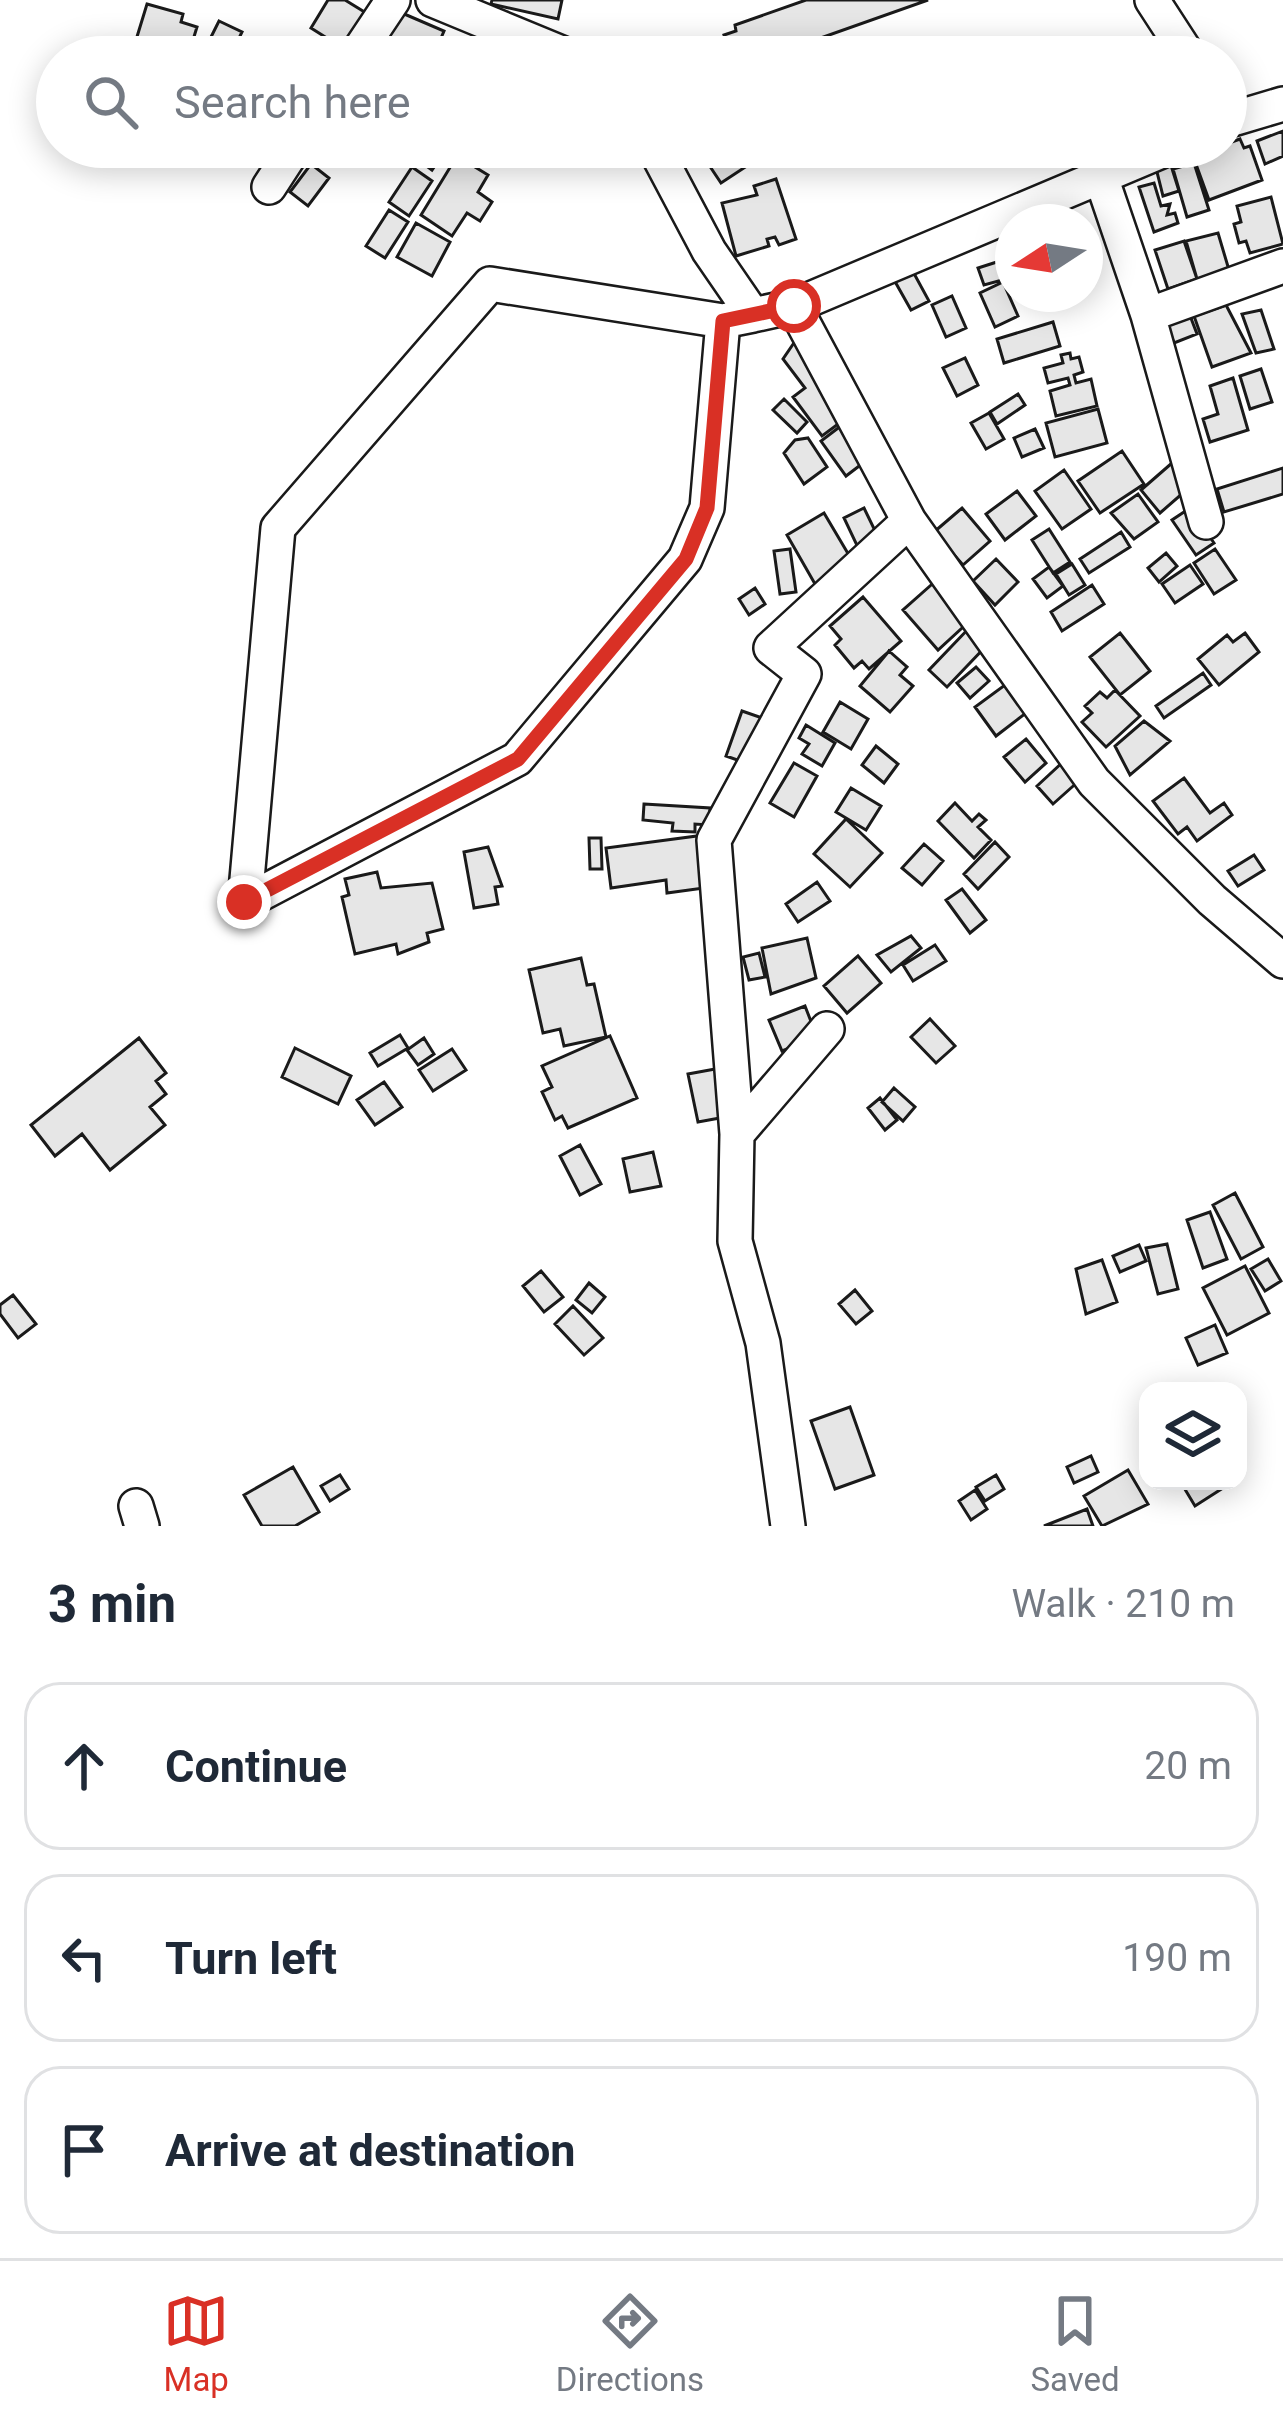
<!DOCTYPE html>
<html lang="en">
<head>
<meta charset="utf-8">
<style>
  body { margin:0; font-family:Roboto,sans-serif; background:#f2f2f3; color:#1f2937 }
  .controls { position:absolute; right:36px; bottom:36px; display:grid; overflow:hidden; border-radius:24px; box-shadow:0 6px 30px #0003 }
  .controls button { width:108px; height:108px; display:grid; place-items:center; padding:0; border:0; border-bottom:3px solid #e0e1e3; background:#fff; color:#1f2937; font:60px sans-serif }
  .compass { position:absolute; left:995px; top:204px; width:108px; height:108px; border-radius:50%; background:#fff; box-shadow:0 6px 30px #0003; rotate:258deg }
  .stop { position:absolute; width:36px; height:36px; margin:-27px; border:9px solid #d93025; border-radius:50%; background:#fff }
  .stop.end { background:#d93025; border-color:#fff; box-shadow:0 3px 12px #0008 }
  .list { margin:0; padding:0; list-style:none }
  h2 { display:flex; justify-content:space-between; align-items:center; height:156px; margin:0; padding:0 48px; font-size:51px }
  h2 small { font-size:39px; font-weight:400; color:#747a83 }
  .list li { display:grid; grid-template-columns:78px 1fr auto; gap:36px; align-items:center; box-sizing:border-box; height:168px; margin:0 24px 24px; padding:0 24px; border:3px solid #e0e1e3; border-radius:36px }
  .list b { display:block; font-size:45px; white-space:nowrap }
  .list em { font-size:39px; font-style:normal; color:#747a83 }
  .icon { flex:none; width:66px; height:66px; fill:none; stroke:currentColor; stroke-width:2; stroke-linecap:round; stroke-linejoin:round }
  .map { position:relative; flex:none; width:1283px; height:1526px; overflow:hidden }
  .search { position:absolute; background:#fff; box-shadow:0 6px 30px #0003; left:36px; right:36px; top:36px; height:132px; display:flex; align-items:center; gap:30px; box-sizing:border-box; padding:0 42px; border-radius:66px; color:#747a83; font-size:45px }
  .sheet { height:732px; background:#fff }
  nav { display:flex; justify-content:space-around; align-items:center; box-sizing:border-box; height:168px; border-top:3px solid #e0e1e3; background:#fff; font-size:33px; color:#747a83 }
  nav a { display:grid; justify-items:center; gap:6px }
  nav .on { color:#d93025 }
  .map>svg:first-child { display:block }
  .building { fill:#e6e6e6; stroke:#1a1a1a; stroke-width:3 }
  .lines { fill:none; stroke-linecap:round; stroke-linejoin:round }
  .minor-casing { stroke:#1a1a1a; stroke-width:38 }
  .minor { stroke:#fff; stroke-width:33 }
  .route { stroke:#d93025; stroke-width:15 }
</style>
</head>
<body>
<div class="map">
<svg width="1283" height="1526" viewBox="0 0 1283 1526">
  <rect width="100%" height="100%" fill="#fff"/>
  <!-- building -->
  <path class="building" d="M328 0H345L371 16 349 52 311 28Z
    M492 0H562L558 19 491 4Z
    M806 0H928L767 57H732L724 35 736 31 735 25Z
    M147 4 183 14 181 22 197 27 189 53 136 40Z
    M395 10 444 31 433 57H404L380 47Z
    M219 21 242 32 230 57H201Z
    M1283 131V156L1265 164 1257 141Z
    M1240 139 1244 148 1250 146 1262 180 1209 200 1193 156Z
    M401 147H434L443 154 432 170Z
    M697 147H756L762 156 721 183Z
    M766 147H806L777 165Z
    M457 156 488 175 478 192 492 202 480 221 467 213 452 236 421 215Z
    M1169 159 1179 191 1163 196 1155 164Z
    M1194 163 1209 210 1187 217 1173 169Z
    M311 164 329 178 308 206 290 192Z
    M412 167 432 181 409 216 389 202Z
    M776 179 796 239 779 245 775 237 767 239 769 246 736 256 722 203 757 195 754 186Z
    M1154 183 1161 206 1170 204 1167 215 1175 213 1178 223 1154 232 1139 187Z
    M1271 197 1283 244 1250 253 1246 241 1239 243 1234 224 1241 222 1237 206Z
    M389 210 408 222 385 258 366 246Z
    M416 223 450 242 432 276 397 257Z
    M1218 233 1229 270 1197 279 1186 241Z
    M1184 241 1197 279 1168 289 1155 250Z
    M1000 261 1006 279 984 285 978 268Z
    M911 268 929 301 911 310 893 278Z
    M1003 282 1018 316 995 327 980 293Z
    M952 296 966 328 946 337 932 305Z
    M1226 305 1251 353 1212 367 1194 316Z
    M1261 310 1274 349 1256 353 1242 314Z
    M1189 313 1197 334 1174 343 1166 322Z
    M1053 322 1060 346 1004 363 997 339Z
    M800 334 857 410 822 436 793 397 805 388 783 359Z
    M1070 353 1071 359 1079 357 1083 372 1074 375 1076 383 1091 379 1097 406 1056 416 1050 391 1070 385 1068 378 1048 383 1044 368 1063 363 1061 355Z
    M965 358 978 385 957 396 943 368Z
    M1261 369 1272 402 1250 409 1240 376Z
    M1233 378 1248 430 1210 442 1203 419 1218 414 1210 386Z
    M1018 394 1025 405 997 424 990 412Z
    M784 399 807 422 797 433 773 410Z
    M1098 409 1107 443 1055 457 1046 423Z
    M989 413 1004 439 986 449 971 423Z
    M850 419 875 454 846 476 821 441Z
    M1035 429 1044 448 1022 457 1014 438Z
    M808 438 827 467 804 484 784 453 795 440Z
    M1122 451 1144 484 1100 513 1078 481Z
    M1172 463 1191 486 1160 513 1141 490Z
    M1283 468V494L1224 512 1217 489Z
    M1064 470 1091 509 1062 529 1035 491Z
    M1017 491 1036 516 1005 540 986 514Z
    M1138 494 1158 522 1134 539 1111 513Z
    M864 508 882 545 862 556 844 518Z
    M962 508 990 541 963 565 934 532Z
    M1190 508 1214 543 1196 555 1172 520Z
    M824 513 853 562 815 584 787 535Z
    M1049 529 1070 562 1053 573 1032 540Z
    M1121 532 1130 547 1089 573 1080 559Z
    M790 549 796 592 780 594 774 551Z
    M1215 549 1236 580 1214 594 1194 563Z
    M1166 553 1177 566 1159 582 1148 568Z
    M996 559 1018 582 995 605 973 581Z
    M1072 564 1085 585 1069 595 1056 574Z
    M1190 565 1203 584 1175 603 1162 584Z
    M1049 567 1063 586 1047 598 1033 579Z
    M939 578 974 617 938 650 903 610Z
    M1092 585 1104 604 1062 631 1051 612Z
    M755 588 765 604 749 615 739 599Z
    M863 597 901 641 869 669 862 661 854 668 835 645 841 639 830 626Z
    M971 626 989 643 947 687 929 670Z
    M1120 633 1150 671 1120 695 1090 657Z
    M1245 633 1259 652 1219 685 1198 659 1227 635 1233 642Z
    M889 651 907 667 900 675 913 686 890 712 860 686Z
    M976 667 989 681 970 698 957 683Z
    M1203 673 1211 685 1164 718 1156 706Z
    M1009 682 1030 710 996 736 975 707Z
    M1115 690 1140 716 1106 747 1082 722 1092 713 1085 706 1100 692 1107 698Z
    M840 702 868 719 851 749 823 732Z
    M742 711 765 719 763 769 726 756Z
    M1144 721 1170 741 1130 775 1115 746Z
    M806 725 835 743 822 766 802 754 809 744 799 738Z
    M1026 739 1046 763 1025 782 1004 757Z
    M876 746 898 764 884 783 862 765Z
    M1064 761 1081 779 1053 804 1037 786Z
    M794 763 817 776 794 817 770 803Z
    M1184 778 1210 813 1224 803 1232 815 1197 841 1187 827 1178 834 1153 801Z
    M851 788 881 806 866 830 836 812Z
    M955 803 972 821 979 814 986 820 978 827 991 840 974 858 938 821Z
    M644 804 710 808 709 825 695 824V832L672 831 673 823 643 820Z
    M846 819 882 853 850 887 814 854Z
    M697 836 704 888 667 893 666 880 611 888 606 848Z
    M589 838H601L602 869H590Z
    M995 842 1009 857 978 889 964 874Z
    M924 844 943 861 922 885 902 868Z
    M488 847 502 886 495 887 498 904 474 908 464 852Z
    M1254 855 1264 870 1238 886 1228 871Z
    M377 872 381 888 432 883 443 929 427 933 429 942 398 954 396 944 355 954 342 897 349 895 345 879Z
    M817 882 830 901 798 922 786 904Z
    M962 889 986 920 970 933 946 900Z
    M911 936 921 948 891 972 877 955Z
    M807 938 816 978 771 994 762 948Z
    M935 945 946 961 913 981 903 965Z
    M759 953 765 977 749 980 743 957Z
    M858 956 881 983 847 1013 824 986Z
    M581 958 587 985 594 984 606 1037 564 1046 560 1029 543 1033 529 970Z
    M805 1006 817 1037 782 1051 769 1020Z
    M930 1019 955 1046 936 1063 911 1037Z
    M400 1035 408 1048 378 1066 370 1053Z
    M610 1036 637 1098 568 1128 562 1116 555 1120 542 1092 552 1087 542 1066Z
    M139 1038 166 1073 156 1081 166 1094 150 1107 165 1125 110 1170 82 1134 55 1156 31 1125Z
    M424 1038 434 1054 418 1065 407 1050Z
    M295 1048 351 1076 338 1104 282 1077Z
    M452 1049 466 1070 433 1091 419 1070Z
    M726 1067 736 1115 698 1122 688 1074Z
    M384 1082 402 1107 375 1125 357 1100Z
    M894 1088 915 1107 903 1121 882 1102Z
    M880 1098 897 1120 885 1130 868 1108Z
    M580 1145 601 1184 580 1195 560 1156Z
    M653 1152 661 1186 630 1192 623 1159Z
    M1235 1193 1263 1247 1241 1259 1213 1205Z
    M1210 1212 1227 1259 1203 1268 1187 1220Z
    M1167 1244 1178 1289 1158 1294 1146 1248Z
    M1139 1245 1146 1261 1120 1272 1113 1256Z
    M1268 1259 1281 1281 1265 1291 1251 1269Z
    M1102 1260 1117 1302 1086 1314 1076 1269Z
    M1245 1266 1269 1313 1227 1335 1203 1288Z
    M541 1271 563 1297 544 1312 523 1286Z
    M589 1283 605 1297 592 1313 576 1300Z
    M855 1290 872 1311 856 1324 839 1304Z
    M13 1295 36 1324 18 1338 0 1314V1305Z
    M573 1306 603 1338 584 1355 555 1324Z
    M1215 1325 1227 1353 1198 1365 1186 1338Z
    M850 1407 874 1475 835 1489 811 1421Z
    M1091 1456 1098 1472 1074 1483 1067 1467Z
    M293 1467 319 1512 295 1526H262L244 1495Z
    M1128 1470 1148 1504 1102 1526 1084 1496Z
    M340 1475 349 1489 330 1501 321 1486Z
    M996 1475 1004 1489 985 1501 976 1487Z
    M1180 1481H1219L1223 1488 1195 1506Z
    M975 1490 987 1509 971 1520 959 1501Z
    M1087 1509 1093 1526H1044Z"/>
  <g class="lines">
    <defs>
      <path id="minor" d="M433 0 571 57
        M1152 0 1189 57
        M355 57 393 0
        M1226 121 1283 104
        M654 147 709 251 753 315 794 306 1171 147
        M1102 180 1148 315 1206 522
        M269 187 295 147
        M794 306 909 521 1094 782 1212 900 1283 961
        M1148 315 1283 266
        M245 902 278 528 490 284 723 321
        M245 902 517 759 685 559 707 508 723 321 753 315
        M737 1134 827 1029
        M136 1506 142 1526
        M788 1526 763 1343 735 1241 737 1134 714 840 804 674 771 648 909 521"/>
    </defs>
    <!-- minor casing -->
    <use href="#minor" class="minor-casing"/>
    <!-- minor -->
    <use href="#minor" class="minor"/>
  </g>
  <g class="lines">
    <!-- route -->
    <path class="route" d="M244 902 518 759 686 559 707 508 723 321 794 306"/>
  </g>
</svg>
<div class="controls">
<button><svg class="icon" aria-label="layers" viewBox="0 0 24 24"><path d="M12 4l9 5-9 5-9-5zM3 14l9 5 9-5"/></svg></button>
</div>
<svg class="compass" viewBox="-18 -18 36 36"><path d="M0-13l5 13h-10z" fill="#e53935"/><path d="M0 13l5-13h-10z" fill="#747a83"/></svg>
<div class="stop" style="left:794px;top:306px"></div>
<div class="stop end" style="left:244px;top:902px"></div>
<div class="search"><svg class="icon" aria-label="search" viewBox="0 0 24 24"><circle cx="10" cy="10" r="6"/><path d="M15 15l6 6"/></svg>Search here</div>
</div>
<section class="sheet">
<h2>3 min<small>Walk · 210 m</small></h2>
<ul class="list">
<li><svg class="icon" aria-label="ahead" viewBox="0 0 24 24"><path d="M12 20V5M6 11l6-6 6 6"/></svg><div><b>Continue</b></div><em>20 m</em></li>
<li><svg class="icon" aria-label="left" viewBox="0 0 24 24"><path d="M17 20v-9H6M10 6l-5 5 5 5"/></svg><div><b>Turn left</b></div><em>190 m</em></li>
<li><svg class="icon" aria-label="arrive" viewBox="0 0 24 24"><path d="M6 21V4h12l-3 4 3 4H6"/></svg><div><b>Arrive at destination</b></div></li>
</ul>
</section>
<nav>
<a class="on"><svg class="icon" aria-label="map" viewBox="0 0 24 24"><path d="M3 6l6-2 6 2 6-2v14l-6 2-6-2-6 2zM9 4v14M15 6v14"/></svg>Map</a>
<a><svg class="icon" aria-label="directions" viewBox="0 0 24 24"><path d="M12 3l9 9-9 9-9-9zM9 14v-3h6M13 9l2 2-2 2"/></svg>Directions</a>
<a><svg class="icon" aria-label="saved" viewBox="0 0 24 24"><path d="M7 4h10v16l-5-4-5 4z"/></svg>Saved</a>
</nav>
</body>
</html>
